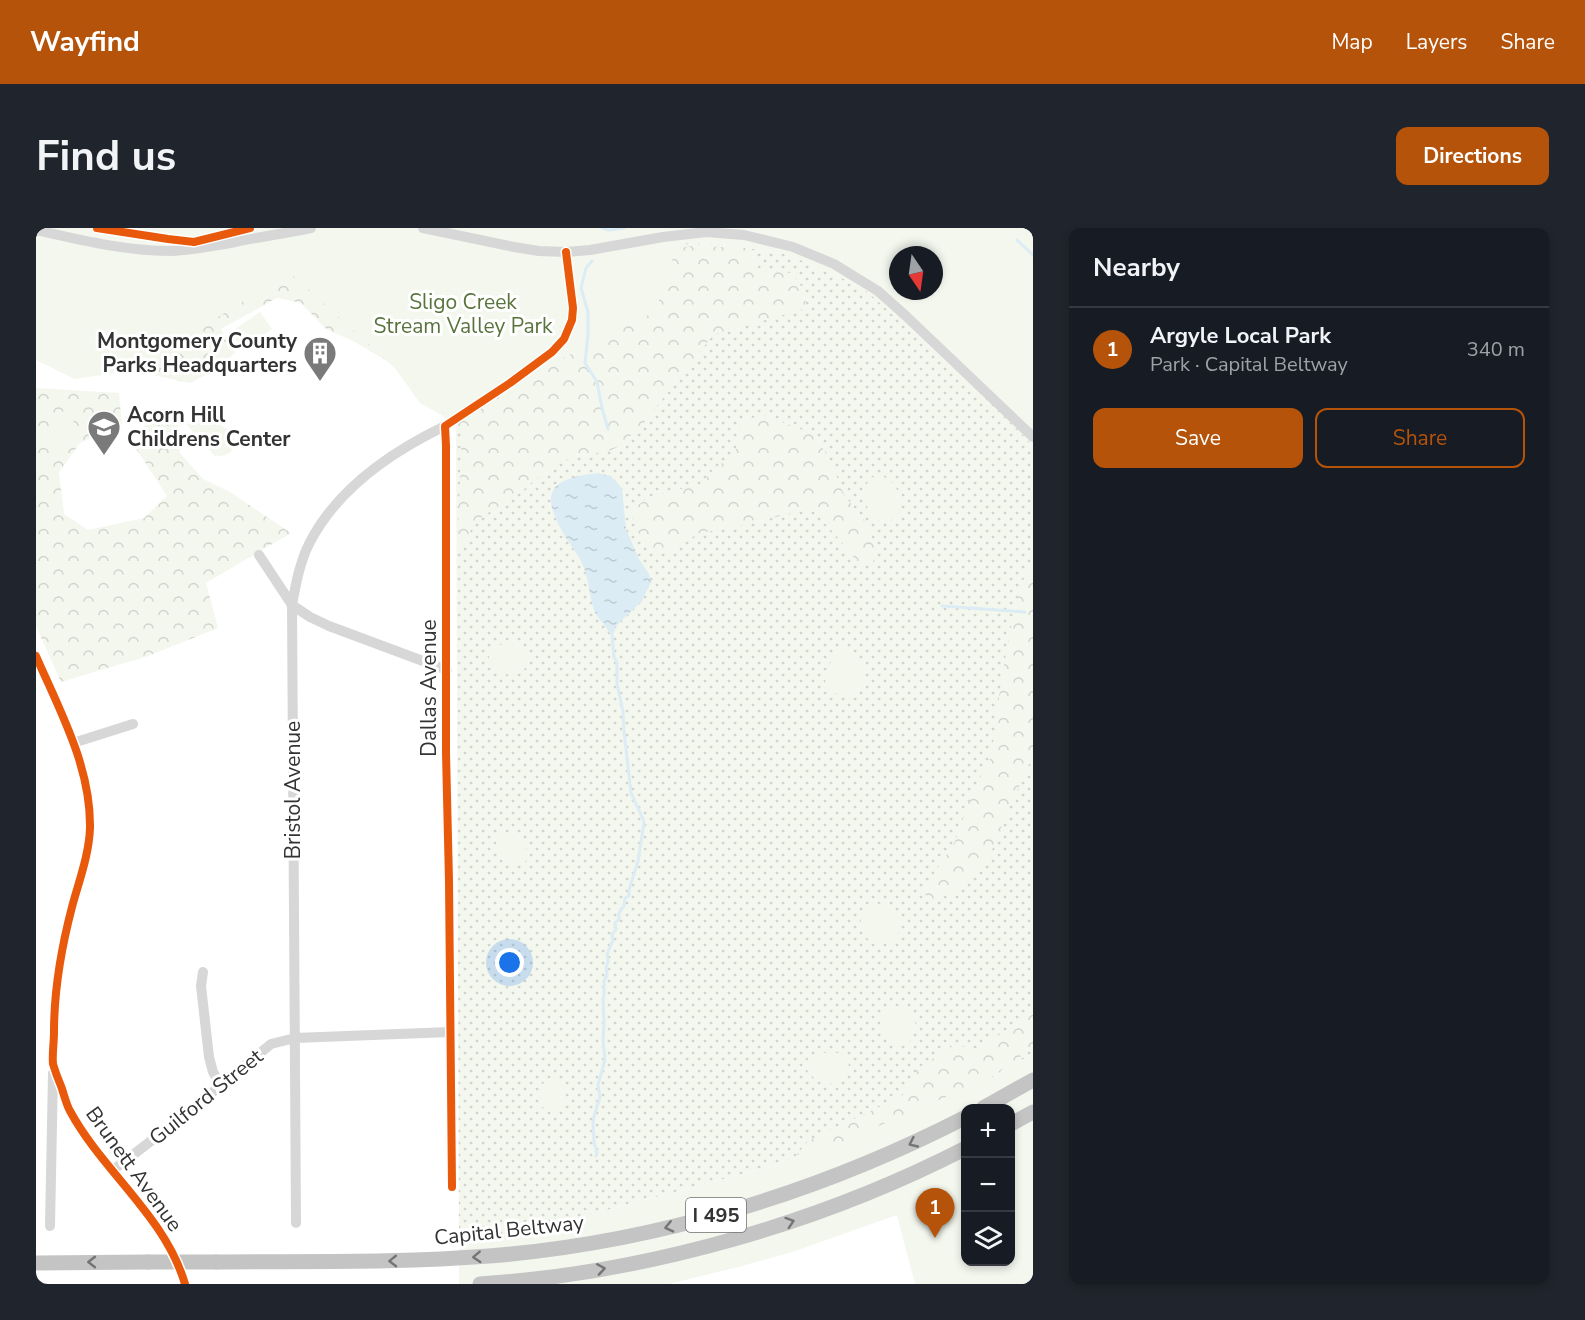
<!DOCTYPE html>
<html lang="en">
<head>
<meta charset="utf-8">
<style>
  body { margin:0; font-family:"Nunito Sans",sans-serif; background:#20242c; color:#f1f3f6 }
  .controls { position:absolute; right:18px; bottom:18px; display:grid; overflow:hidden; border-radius:12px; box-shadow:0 3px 9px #0003 }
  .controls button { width:54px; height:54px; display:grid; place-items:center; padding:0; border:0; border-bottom:2px solid #363941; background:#171b24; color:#f1f3f6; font:30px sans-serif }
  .compass { position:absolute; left:853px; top:18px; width:54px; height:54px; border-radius:50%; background:#171b24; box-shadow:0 3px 9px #0003; rotate:167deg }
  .you { position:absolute; left:474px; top:735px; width:21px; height:21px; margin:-15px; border:4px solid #fff; border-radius:50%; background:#1a73e8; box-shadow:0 0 0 9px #1a73e833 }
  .badge { display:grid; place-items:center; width:39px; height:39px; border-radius:50%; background:#b45309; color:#fff; font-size:20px; font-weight:700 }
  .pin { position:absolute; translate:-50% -50px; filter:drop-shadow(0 2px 3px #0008) }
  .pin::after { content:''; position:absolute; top:32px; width:21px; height:18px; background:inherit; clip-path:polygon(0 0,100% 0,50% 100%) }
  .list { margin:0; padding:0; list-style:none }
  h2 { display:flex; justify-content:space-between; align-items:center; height:78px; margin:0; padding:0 24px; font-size:26px }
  h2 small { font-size:20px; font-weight:400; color:#9ea1a6 }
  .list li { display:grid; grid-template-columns:39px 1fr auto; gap:18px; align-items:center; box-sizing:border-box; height:84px; padding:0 24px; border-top:2px solid #363941 }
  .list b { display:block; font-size:22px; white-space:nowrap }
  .list p { margin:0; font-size:20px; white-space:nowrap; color:#9ea1a6 }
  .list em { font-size:20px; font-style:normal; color:#9ea1a6 }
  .actions { display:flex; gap:12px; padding:18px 24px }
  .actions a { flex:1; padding:14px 0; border:2px solid #b45309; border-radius:12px; text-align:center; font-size:21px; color:#b45309 }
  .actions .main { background:#b45309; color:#fff }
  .icon { flex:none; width:33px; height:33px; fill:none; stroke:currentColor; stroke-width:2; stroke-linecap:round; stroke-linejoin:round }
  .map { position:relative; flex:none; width:997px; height:1056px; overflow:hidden; border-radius:12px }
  header { display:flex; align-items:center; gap:36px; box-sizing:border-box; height:84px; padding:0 30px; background:#b45309; color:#fff }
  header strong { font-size:28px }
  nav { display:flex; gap:33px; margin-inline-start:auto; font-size:21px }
  .intro { display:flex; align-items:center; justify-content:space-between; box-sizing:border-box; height:144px; padding:0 36px }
  h1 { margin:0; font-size:42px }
  .button { padding:15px 27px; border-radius:12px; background:#b45309; color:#fff; font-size:21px; font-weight:700 }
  main { display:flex; gap:36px; padding:0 36px }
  aside { flex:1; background:#171b24; border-radius:12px; box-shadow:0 3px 9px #0003 }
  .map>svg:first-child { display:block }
  .grass { fill:url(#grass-dots) }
  .forest { fill:url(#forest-crowns) }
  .green { fill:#f3f7ee; fill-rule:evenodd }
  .water { fill:url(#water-ripples) }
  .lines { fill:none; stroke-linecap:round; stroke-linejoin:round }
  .stream { stroke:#dcecf4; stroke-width:3 }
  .minor { stroke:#d7d7d7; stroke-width:10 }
  .highway { stroke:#c4c4c4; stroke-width:15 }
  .highway-bridge { stroke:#c4c4c4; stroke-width:15 }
  .cycleway-casing { stroke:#fff; stroke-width:11 }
  .cycleway { stroke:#e8590c; stroke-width:8 }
  .oneway { stroke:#747474 }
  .labels { text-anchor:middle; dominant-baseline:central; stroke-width:6; stroke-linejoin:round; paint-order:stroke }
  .shield { fill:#fff; stroke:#707070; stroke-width:1.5 }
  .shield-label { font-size:20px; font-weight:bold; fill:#333 }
  .park-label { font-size:21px; fill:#59733c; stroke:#fff }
  .poi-label { font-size:21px; font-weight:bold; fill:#333; stroke:#fff; text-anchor:end }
  .street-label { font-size:21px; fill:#333; stroke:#fff }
</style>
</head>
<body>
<header>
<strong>Wayfind</strong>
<nav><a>Map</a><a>Layers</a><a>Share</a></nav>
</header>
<div class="intro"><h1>Find us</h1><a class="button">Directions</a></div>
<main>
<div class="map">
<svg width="997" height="1056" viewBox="0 0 997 1056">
  <defs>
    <pattern id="grass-dots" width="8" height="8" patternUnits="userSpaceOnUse" patternTransform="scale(1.5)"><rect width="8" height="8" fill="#f3f7ee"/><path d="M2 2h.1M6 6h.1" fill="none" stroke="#d1d4cd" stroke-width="1.8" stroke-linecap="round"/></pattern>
    <pattern id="forest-crowns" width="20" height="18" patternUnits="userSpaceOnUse" patternTransform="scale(1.5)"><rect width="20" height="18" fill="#f3f7ee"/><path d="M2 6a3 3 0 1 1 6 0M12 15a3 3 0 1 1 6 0" fill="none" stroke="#d1d4cd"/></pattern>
    <pattern id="water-ripples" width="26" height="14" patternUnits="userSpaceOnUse" patternTransform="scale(1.5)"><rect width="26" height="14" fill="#dcecf4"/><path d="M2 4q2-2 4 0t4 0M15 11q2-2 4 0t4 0" fill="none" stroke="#bdcbd2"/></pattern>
  </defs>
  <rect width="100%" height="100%" fill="#fff"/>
  <!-- grass -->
  <path class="grass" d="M642 15 685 16 751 26 826 59 945 164 997 217V825L961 847 794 919 718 943 541 990 474 1005 423 1015 420 187 630 50Z"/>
  <!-- forest -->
  <path class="forest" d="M657 18 713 20 724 43 756 45 767 61 771 80 677 107 603 201 576 222 520 234 485 264 441 292 421 326 426 206 404 186 384 175 356 136 317 113 290 101 265 75 241 70 185 101 199 124 187 138 154 155 94 142 104 33 570 30Z
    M0 160 83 165 86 197 44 215 23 244 28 286 52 302 108 290 131 268 99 219 110 194 142 187 144 225 167 251 194 264 255 305 170 355 182 400 112 428 25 454 0 398Z
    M724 186 778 206 795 234 808 267 833 298 839 320 837 336 824 337 804 312 775 280 700 299 663 305 641 319 622 328 607 315 594 283 613 269 664 256 678 241 699 226 705 196Z
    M994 334 997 337V528L973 580 957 620 944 642 925 659 909 668 896 674 886 663 918 616 936 565 955 529 966 448 980 372Z
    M997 784V820L909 881 745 946 772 913 866 868 882 840 918 817 942 821Z"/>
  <!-- green -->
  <path class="green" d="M0 0H997V217L945 164 826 59 751 26 685 16 642 15 619 84 572 106 415 191 253 44 99 142 39 151 0 132ZM862 27H898V63H862Z
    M224 84 236 101 207 121 195 104Z
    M28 183H35C39 197 40 209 32 222L15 224C8 210 9 206 18 193 21 188 23 186 28 183Z
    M159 185C171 190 210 204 196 222 192 228 186 228 179 228L151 197Z
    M841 247C872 251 875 308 835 289 829 275 823 254 841 247Z
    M473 415C509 417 489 469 453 436V425L458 418Z
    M809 421H815C817 423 820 425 822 428 830 439 832 463 815 468 805 471 791 462 789 452 789 448 792 441 793 438 797 430 800 424 809 421Z
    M467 604C484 606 486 613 493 627L489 634 481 637 464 631C459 620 457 612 467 604Z
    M848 675C849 675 855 678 856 678 865 686 867 705 857 712 846 719 830 714 826 703 821 686 832 677 848 675Z
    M860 778 877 782C882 794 879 805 873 816 854 823 839 806 846 788 847 784 850 782 852 779Z
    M792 824C798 825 805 824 810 829 821 842 795 875 770 841L772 830 780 827Z
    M997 825V1056H879L861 987 756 1024 706 1038 633 1056H423V1015L474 1005 541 990 718 943 794 919 961 847ZM930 880H975V1034H930Z
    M515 849C540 855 532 893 504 878 499 865 504 856 515 849Z"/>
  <!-- water -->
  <path class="water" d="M562 245 574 248 580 253 586 261 590 301 603 331 613 346 615 354 606 373 579 399V403L576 407 573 405C570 396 561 391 558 382 553 366 553 350 545 333 541 325 535 318 530 310 504 266 510 251 562 245Z"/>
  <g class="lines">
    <!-- stream -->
    <path class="stream" d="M566 0 573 2 588 0
      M981 12 997 27
      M556 33 550 40 545 60 552 84V106L549 135 561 154 566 180 572 201
      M906 378 989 384
      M560 928 561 925 558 915 557 895 558 888 564 869 562 857 569 832 567 812 568 795 567 771 568 767V753L571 747 570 740 572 733 571 726 577 712 576 706 580 702 579 695 583 691V685L588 678 589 670 593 668V662L602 633 608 595 607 591 595 565 588 503 587 483 581 456V435L578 429 576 407"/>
    <!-- minor -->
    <path class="minor" d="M387 0 478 19 503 23 530 24 554 22 627 9 670 4 708 7 757 19 798 36 842 63 870 88 997 209
      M0 2C44 12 90 23 135 23 157 22 178 18 199 14 224 9 250 5 275 0
      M223 327 256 377 274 389 293 398 411 442
      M0 428C24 483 55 539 54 600 53 627 43 653 36 679 25 721 18 762 18 804 18 815 16 826 17 836 19 843 22 851 25 858 28 866 30 876 34 883 67 944 129 988 149 1056
      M37 515 97 496
      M167 744 165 758 173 829 177 844 185 858
      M77 942 149 887 235 816 259 810 414 804
      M416 959 413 653 410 525V218L409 198 474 155 516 124 528 111 536 92 537 80 530 24
      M260 995 256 377C260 355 264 333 274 314 302 260 355 224 409 198
      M14 998 17 845"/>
    <!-- highway -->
    <path class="highway" d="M947 880 997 852
      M975 896 997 884
      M180 1034C271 1033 362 1035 453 1028 618 1015 782 965 930 889
      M0 1035 112 1034
      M444 1056C609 1045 782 996 930 920"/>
    <!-- highway-bridge -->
    <path class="highway-bridge" d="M112 1034H180"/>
    <defs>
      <path id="cycleway" d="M61 0 132 11 158 14 214 0
        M0 428C24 483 55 539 54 600 53 627 43 653 36 679 25 721 18 762 18 804 18 815 16 826 17 836 19 843 22 851 25 858 28 866 30 876 34 883 67 944 129 988 149 1056
        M416 959 413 653 410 525V218L409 198 474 155 516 124 528 111 536 92 537 80 530 24"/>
    </defs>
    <!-- cycleway casing -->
    <use href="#cycleway" class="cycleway-casing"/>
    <!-- cycleway -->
    <use href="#cycleway" class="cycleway"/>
  </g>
  <!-- one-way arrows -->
  <defs><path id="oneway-chevron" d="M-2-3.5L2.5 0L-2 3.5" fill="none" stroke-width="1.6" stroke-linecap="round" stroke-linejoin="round" transform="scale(1.5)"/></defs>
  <g class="oneway">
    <use href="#oneway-chevron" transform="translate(877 915) rotate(155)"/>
    <use href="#oneway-chevron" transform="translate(754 994) rotate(-18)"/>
    <use href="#oneway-chevron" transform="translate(633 999) rotate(167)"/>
    <use href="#oneway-chevron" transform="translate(441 1029) rotate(177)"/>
    <use href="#oneway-chevron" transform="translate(357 1033) rotate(179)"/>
    <use href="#oneway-chevron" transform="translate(56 1034) rotate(180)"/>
    <use href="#oneway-chevron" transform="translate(565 1041) rotate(-9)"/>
  </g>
  <!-- icons -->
  <defs>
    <symbol id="building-pin" viewBox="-11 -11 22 30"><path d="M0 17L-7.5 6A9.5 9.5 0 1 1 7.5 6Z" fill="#7a7a7a" stroke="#fff"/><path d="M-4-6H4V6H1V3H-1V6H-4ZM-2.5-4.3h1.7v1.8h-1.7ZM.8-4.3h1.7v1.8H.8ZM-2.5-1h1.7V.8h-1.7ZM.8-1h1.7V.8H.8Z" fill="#fff"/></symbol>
    <symbol id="school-pin" viewBox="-11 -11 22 30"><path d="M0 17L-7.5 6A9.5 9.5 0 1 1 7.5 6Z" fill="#7a7a7a" stroke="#fff"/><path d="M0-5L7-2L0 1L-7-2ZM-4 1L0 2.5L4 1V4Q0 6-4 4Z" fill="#fff"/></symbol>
  </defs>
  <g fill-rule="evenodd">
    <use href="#building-pin" x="265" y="106" width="38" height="52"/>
    <use href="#school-pin" x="49" y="180" width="38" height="52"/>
  </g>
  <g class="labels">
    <!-- shield labels -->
    <rect class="shield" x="650" y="970" width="60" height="34" rx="4.5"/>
    <g class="shield-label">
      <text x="680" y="987">I 495</text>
    </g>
    <!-- park labels -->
    <g class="park-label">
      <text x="427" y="74">Sligo Creek<tspan x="427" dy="24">Stream Valley Park</tspan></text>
    </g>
    <!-- poi labels -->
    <g class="poi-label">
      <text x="261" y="113">Montgomery County<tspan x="261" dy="24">Parks Headquarters</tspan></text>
      <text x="91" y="187" text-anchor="start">Acorn Hill<tspan x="91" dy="24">Childrens Center</tspan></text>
    </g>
    <!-- street labels -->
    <g class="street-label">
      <text transform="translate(393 460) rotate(-90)">Dallas Avenue</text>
      <text transform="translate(257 562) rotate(-90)">Bristol Avenue</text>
      <text transform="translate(170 869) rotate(-39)">Guilford Street</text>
      <text transform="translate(98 941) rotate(54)">Brunett Avenue</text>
      <text transform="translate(473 1002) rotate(-6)">Capital Beltway</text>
    </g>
  </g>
</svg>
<div class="controls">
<button>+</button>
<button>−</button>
<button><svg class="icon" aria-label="layers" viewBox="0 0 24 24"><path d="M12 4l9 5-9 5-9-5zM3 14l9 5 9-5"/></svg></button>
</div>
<svg class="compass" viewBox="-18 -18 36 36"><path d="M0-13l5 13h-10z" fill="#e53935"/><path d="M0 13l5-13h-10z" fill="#9ea1a6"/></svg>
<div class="you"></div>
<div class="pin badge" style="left:899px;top:1010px">1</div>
</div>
<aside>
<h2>Nearby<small></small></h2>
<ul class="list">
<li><span class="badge">1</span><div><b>Argyle Local Park</b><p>Park · Capital Beltway</p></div><em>340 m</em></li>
</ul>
<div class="actions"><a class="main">Save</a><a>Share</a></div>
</aside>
</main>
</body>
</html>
